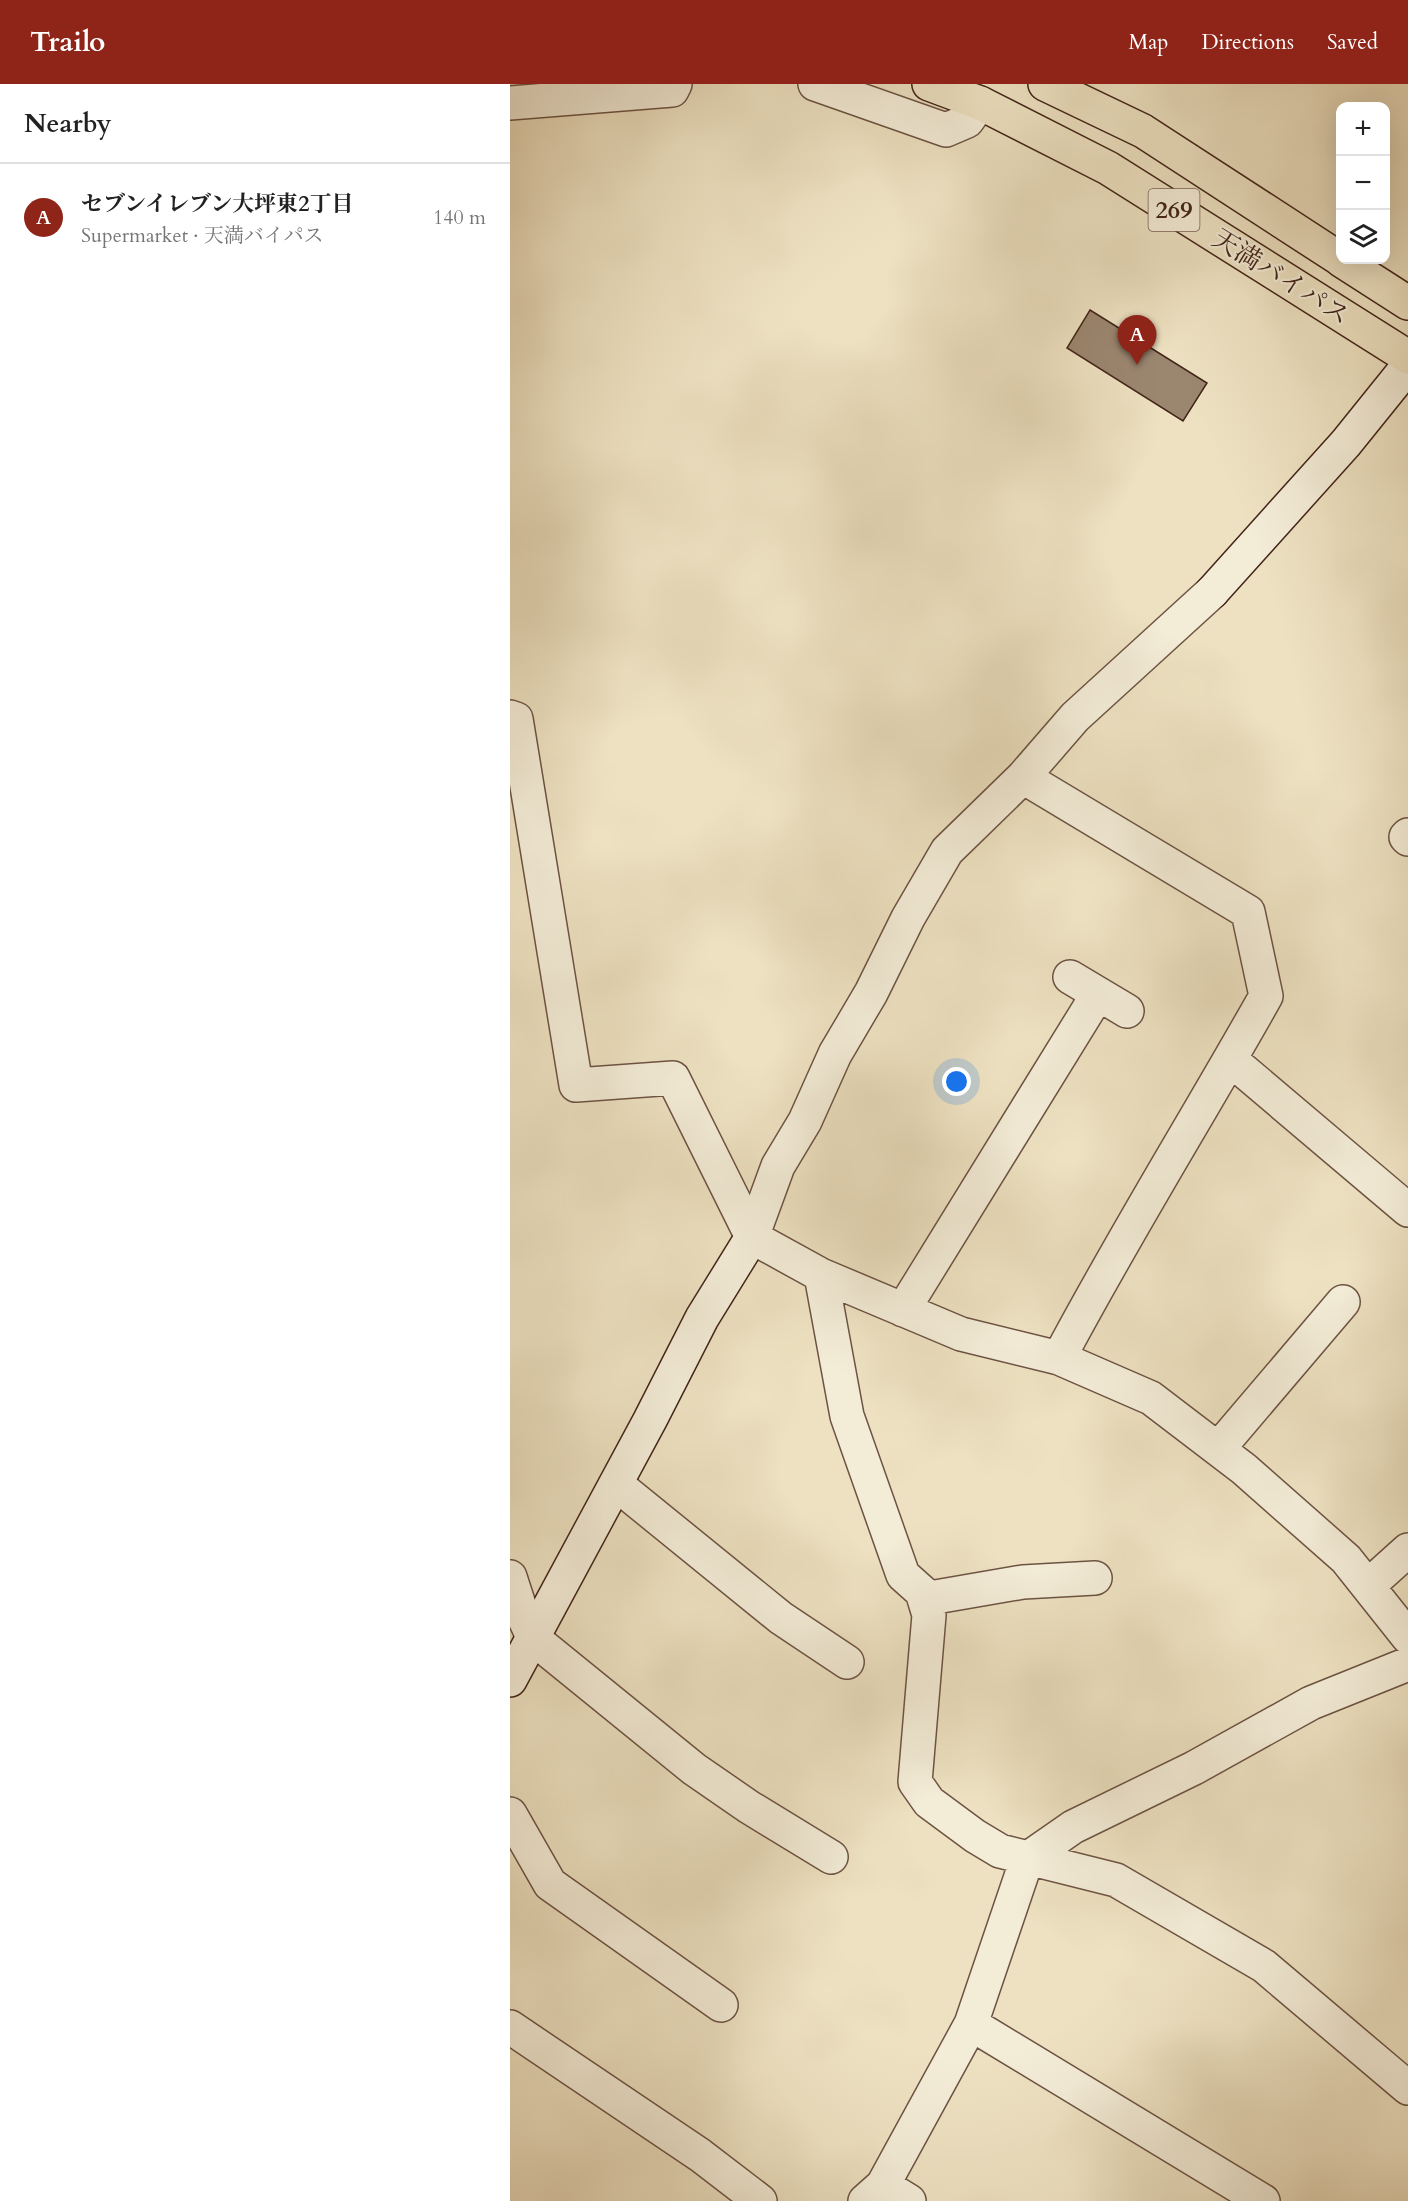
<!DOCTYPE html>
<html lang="en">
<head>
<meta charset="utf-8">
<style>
  body { margin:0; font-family:Cardo,"Noto Serif JP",serif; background:#f2f2f2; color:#222 }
  .controls { position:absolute; right:18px; top:18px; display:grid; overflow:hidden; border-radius:12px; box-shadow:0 6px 24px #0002 }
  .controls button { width:54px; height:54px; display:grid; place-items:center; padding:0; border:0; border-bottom:2px solid #e0e0e0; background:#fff; color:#222; font:30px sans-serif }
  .you { position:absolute; left:447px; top:998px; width:21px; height:21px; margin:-15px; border:4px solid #fff; border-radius:50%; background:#1a73e8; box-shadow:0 0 0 9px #1a73e833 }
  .badge { display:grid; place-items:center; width:39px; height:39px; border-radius:50%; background:#8f2418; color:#fff; font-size:20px; font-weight:700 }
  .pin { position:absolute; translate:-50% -50px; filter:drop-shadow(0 2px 3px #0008) }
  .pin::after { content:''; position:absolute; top:32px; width:21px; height:18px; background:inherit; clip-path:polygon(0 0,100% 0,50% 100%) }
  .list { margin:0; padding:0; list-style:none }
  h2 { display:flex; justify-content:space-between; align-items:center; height:78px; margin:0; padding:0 24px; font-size:26px }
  h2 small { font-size:20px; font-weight:400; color:#767676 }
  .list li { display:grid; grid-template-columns:39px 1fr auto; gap:18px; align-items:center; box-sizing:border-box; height:108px; padding:0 24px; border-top:2px solid #e0e0e0 }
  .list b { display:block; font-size:22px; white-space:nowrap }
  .list p { margin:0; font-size:20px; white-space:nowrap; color:#767676 }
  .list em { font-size:20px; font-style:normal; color:#767676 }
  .icon { flex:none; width:33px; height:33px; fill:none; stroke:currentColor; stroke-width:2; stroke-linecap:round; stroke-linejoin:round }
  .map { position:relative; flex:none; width:898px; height:2117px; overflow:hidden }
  header { display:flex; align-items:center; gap:36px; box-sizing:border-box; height:84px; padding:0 30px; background:#8f2418; color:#fff }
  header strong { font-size:28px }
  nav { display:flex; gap:33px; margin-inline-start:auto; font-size:21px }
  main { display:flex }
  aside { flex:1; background:#fff }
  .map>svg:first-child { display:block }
  .building { fill:#9b8670; stroke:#422419; stroke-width:1.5 }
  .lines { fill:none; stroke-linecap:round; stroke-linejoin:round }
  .street-casing { stroke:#6d5343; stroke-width:36 }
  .secondary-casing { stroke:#422419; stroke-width:36 }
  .highway-casing { stroke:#422419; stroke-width:36 }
  .street { stroke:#f3ecd7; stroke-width:33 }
  .secondary { stroke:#f3ecd7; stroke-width:33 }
  .highway { stroke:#ede1c1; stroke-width:33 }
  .labels { text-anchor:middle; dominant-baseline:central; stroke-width:4.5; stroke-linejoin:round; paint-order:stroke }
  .shield { fill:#f3ecd7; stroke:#776052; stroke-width:1.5 }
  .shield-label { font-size:24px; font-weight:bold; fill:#422419 }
  .street-label { font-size:26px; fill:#422419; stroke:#f3ecd7 }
</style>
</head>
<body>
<header>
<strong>Trailo</strong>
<nav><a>Map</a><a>Directions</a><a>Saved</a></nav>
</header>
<main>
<aside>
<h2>Nearby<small></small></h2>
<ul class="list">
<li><span class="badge">A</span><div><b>セブンイレブン大坪東2丁目</b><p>Supermarket · 天満バイパス</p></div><em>140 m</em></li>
</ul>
</aside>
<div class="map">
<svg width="898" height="2117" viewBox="0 0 898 2117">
  <rect width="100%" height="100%" fill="#ede1c1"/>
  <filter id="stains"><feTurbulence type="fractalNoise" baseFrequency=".00333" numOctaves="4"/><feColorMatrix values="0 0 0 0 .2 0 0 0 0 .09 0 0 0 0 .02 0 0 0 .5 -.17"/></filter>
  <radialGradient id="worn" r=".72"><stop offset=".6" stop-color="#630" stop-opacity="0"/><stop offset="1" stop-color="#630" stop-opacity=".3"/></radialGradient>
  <!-- building -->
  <path class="building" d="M580 226 697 299 673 337 557 264Z"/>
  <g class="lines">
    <defs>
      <path id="street" d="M305 0 436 46 457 37 470 19
        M0 19 162 6 165 0
        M0 633 6 635 66 1001 163 994 242 1153 311 1191 451 1250 549 1274 641 1314 734 1385 836 1475 898 1553
        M513 693 738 828 756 912C688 1033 614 1151 549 1274
        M898 751 896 753 898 755
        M560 893 617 927
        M721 976 898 1126
        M242 1153 268 1082 295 1037 325 970 361 909 398 834 437 767 513 693 565 633 702 508
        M311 1191 337 1332 393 1491 412 1508 419 1531 405 1698 419 1718 465 1752 490 1767 606 1796 754 1882 898 2004
        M393 1226 588 910
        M708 1365 833 1218
        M106 1400 271 1534 337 1578
        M0 1493 11 1527 24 1555 184 1685 239 1723 321 1773
        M858 1502 898 1466
        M414 1515 513 1498 585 1494
        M0 1730 40 1800 211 1921
        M461 1940 753 2117
        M0 1943 190 2071 250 2117
        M373 2101 399 2117
        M355 2117 373 2101 461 1940 517 1775 563 1743 684 1684 801 1619 898 1580"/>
      <path id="secondary" d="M702 508 836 359 898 282
        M0 1596 140 1336 192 1234 242 1153"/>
      <path id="highway" d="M419 0 470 19 598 84 898 273
        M535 0 633 47 830 175
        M831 176 898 219"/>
    </defs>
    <!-- street casing -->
    <use href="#street" class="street-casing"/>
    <!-- secondary casing -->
    <use href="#secondary" class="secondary-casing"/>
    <!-- highway casing -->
    <use href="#highway" class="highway-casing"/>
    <!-- street -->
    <use href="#street" class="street"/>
    <!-- secondary -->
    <use href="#secondary" class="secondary"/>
    <!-- highway -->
    <use href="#highway" class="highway"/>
  </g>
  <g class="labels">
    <!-- shield labels -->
    <rect class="shield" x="638.5" y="105" width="51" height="42" rx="4.5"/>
    <g class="shield-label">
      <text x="664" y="126">269</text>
    </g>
    <!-- street labels -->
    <g class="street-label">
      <text transform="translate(771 193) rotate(32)">天満バイパス</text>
    </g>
  </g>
  <rect width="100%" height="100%" filter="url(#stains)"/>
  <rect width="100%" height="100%" fill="url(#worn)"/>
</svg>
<div class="controls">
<button>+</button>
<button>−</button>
<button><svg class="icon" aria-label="layers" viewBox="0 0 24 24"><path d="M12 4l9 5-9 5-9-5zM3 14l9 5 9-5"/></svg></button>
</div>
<div class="you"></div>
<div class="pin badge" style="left:627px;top:281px">A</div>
</div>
</main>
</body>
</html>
